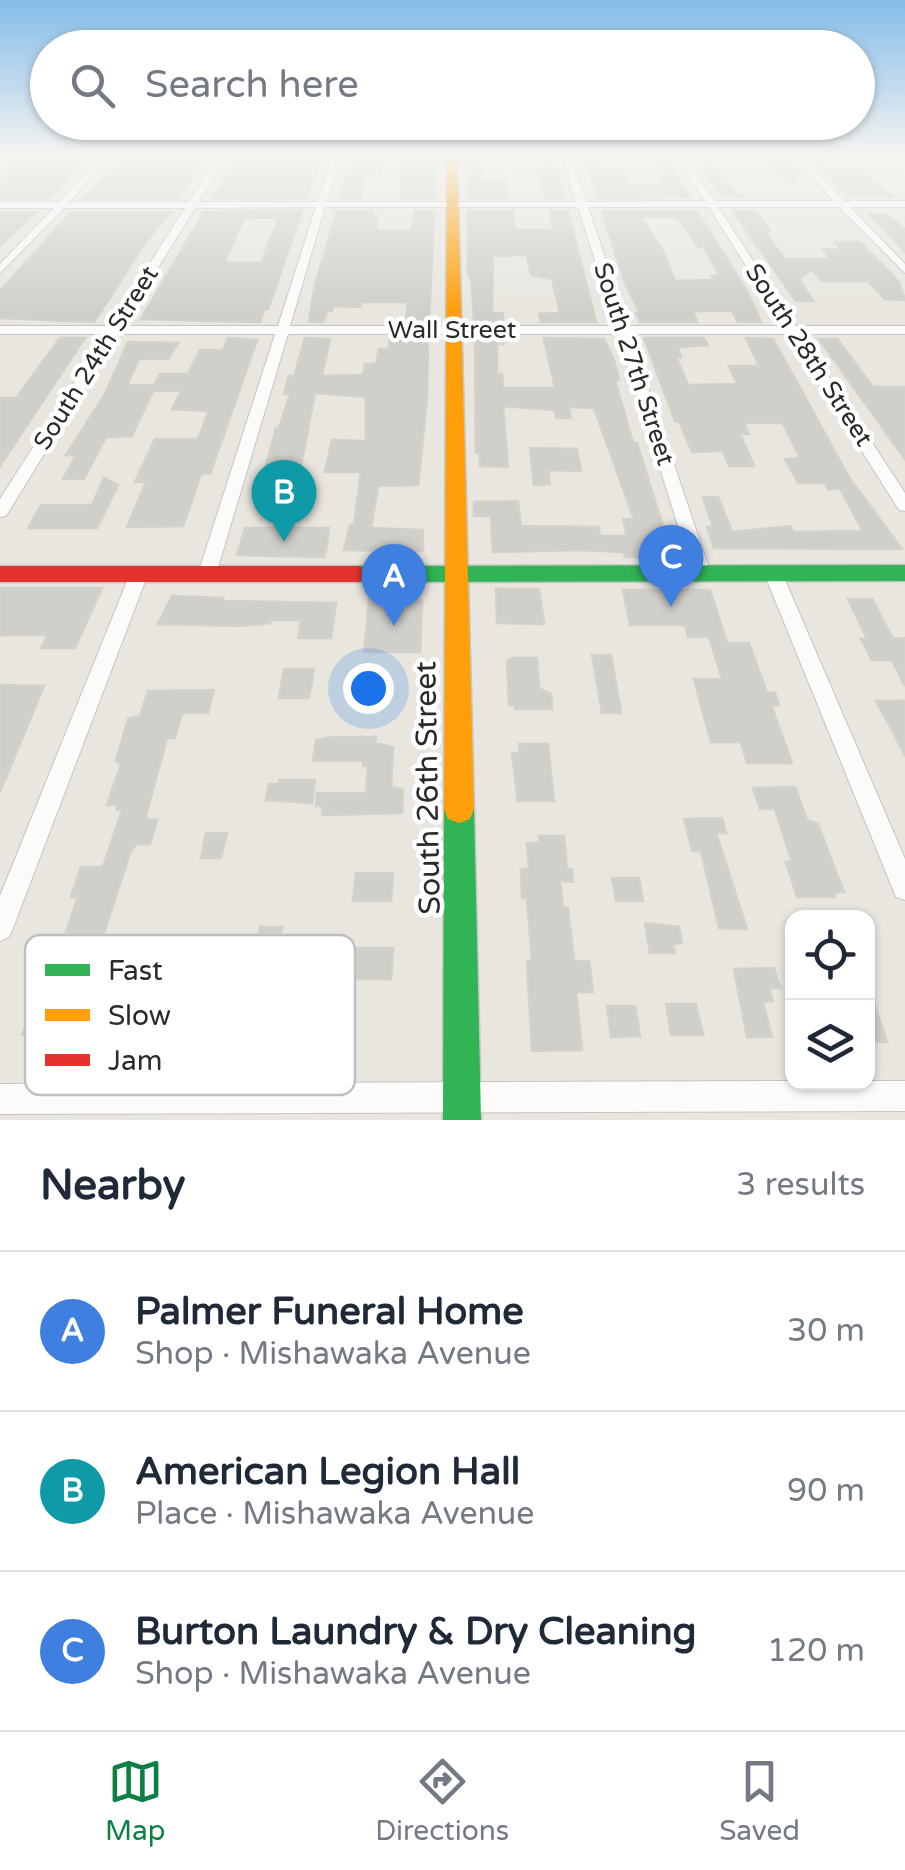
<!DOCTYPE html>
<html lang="en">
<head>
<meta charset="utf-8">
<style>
  body { margin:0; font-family:"Varela Round",sans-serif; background:#f6f6f7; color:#1f2937 }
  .controls { position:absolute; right:30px; bottom:30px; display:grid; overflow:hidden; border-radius:20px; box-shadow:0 2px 8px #0004 }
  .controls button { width:90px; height:90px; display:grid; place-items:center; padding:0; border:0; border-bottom:2px solid #e0e1e3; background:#fff; color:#1f2937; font:50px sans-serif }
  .you { position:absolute; left:368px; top:688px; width:35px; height:35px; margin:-25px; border:8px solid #fff; border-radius:50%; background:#1a73e8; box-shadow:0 0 0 15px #1a73e833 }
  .badge { display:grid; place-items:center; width:65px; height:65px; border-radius:50%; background:#0b8043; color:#fff; font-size:32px; font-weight:700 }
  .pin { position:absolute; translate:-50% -82px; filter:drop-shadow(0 2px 5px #0008) }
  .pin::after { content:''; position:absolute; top:52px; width:35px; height:30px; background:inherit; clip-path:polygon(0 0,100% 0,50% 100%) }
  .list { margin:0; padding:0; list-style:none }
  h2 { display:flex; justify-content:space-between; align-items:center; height:130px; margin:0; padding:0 40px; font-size:42px }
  h2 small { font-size:32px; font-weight:400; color:#747a83 }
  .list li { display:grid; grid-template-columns:65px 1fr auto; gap:30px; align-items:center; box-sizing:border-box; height:160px; padding:0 40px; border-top:2px solid #e0e1e3 }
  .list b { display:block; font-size:38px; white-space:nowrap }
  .list p { margin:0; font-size:32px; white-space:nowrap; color:#747a83 }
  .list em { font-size:32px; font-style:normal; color:#747a83 }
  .icon { flex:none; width:55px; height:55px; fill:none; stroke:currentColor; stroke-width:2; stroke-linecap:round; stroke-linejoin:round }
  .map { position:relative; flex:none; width:905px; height:1120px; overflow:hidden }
  .search { position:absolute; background:#fff; box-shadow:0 2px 8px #0004; left:30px; right:30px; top:30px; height:110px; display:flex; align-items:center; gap:25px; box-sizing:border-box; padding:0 35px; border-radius:55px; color:#747a83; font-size:38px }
  .sheet { height:610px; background:#fff }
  nav { display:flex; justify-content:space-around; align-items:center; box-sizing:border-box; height:140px; border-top:2px solid #e0e1e3; background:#fff; font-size:28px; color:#747a83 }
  nav a { display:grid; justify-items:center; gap:5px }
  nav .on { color:#0b8043 }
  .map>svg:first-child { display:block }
  .building { fill:#d1cfca; stroke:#d3d1cb; stroke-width:2.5; fill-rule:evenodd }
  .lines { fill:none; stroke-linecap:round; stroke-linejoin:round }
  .street-casing { stroke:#c5c5c5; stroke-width:2 }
  .fast-casing { stroke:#c5c5c5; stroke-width:3 }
  .slow-casing { stroke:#c5c5c5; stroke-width:3 }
  .jam-casing { stroke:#c5c5c5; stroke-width:3 }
  .street { fill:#fcfbfa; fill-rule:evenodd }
  .fast { fill:#30b455; fill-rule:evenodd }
  .slow { fill:#ff9f0a; fill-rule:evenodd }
  .jam { fill:#e5322d; fill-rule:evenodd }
  .labels { text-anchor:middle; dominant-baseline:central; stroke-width:9; stroke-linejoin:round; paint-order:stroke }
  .far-street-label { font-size:25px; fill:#2a2a2a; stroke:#fff }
  .street-label { font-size:30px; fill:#2a2a2a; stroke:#fff }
  .key { fill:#fff; stroke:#bfbfbf; stroke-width:2.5 }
  .key-label { font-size:28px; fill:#2a2a2a }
</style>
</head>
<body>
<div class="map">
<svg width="905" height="1120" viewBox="0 0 905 1120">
  <rect width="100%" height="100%" fill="#e8e6df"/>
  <!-- building -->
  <path class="building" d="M24 155 75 156 71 160H88L49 198H0V186L12 176H0Z
    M208 155 179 198H84L128 156Z
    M238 155 304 160 306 155H323L307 198H213Z
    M352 155 385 156 380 178H363L360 198H340Z
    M433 155 437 160 434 198H400L402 156Z
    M466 155H482V179L505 178 508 198H469Z
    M649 155H664L691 197 598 198 584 156H598L602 168H622L630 184H665Z
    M760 155 789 159 803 173 791 185Z
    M698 164H713L738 195 747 197H723Z
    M815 164 858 168 893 197H849Z
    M540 165H555L566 198H545L535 168 541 169Z
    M302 211 268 309 264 310 260 322 141 319 204 212ZM279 217 261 263H224L244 218Z
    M337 211H373L372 216H378L375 230 411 231 415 211H434L429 322H406L408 302H361L360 307 333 306 332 311H327L323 322H309L315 285Z
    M468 211H513L515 230H553L550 211H568L596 322H541L539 314 560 313 552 279 531 275 527 255 493 256 492 313H503V322H474L472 283 468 274Z
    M602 211H697L747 291 761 322H738L732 311H693L697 322H640L636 313H640L625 283ZM645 217H678L698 247H704L720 276H712L715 280 675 281 663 251 642 219Z
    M733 211H756L770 231 765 233 785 259H830L823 249 841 250 835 242H860L899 282 905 300 885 299 868 281H822L812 269 799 279 813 301H796Z
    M0 212H36L0 246Z
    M71 212H171L148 239 94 322 0 318V291Z
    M869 214 886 215 905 229V252Z
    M60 338H85L0 466V398H16Z
    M228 338 257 340 210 474H201L183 526 127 527 146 482H135L155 439H198L209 411 172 409 181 391H153L132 436 106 437 84 479H63L76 455H66L105 394 128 342 178 343 168 359H139L127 385H154L160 374H188L200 350H223Z
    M305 338 330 339 322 376 363 375 365 364H376L379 349H389L390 340 428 338 427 399 418 485 378 486 371 528 423 530V551L344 550 350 525H354L361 472H325L332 440 366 441V397L315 393 300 470H290L288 488 260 490 276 428H279L290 394H284L289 376H294Z
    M475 338H504V344H497V374H502L503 388H555L544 338 604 339 614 360 619 380H615L633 443H637L672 556 625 557 624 552 580 550 493 552 491 516H474V502L518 501 521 526 598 527 600 536H627L623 519H634L594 408 569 407 571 418H556L555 410 503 406 508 467 480 466V453H476Z
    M644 338H704L708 345 678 347 681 357H676L688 385 737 384 729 366H759L746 338 773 339 850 479 902 549 714 548 707 527H713L703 497H718L732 532 790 526 793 532 863 531 840 489H828L825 483H798L785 459 800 458 783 423H744L749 434H740L754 466H729L723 451 692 452 679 421H675Z
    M819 339H837L873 387H905V459Z
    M530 448 577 449 581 471 548 470 550 484 534 485Z
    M104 478 118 485 97 528H28L41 505H92Z
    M245 528H329L326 550 324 557 237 555Z
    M0 588H102L75 648H41L48 635H0Z
    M496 589H539L544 624 497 623Z
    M623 590H710L727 643H749L767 693H775L779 705H771L792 763H747L741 742H711L694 679H722L709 637H688L685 625H630Z
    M370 591H396L395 600H422L420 652H364Z
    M172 596 223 598 222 601 336 603 331 638H298L301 620H271L270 623 241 626 158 624Z
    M848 599H872L893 639 905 638V686L892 660H872L861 639H867Z
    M592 655H611L621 713H602Z
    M512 658H537L539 688 551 694 552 709H515V705H509L507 661Z
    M284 669H314L309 698H279Z
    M0 685 44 686 0 792Z
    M214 690 208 713H182L175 738H167L145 819 157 820 150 844H137L131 850 97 954H144L138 977 80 979 71 1008H79L74 1024 68 1023 62 1042 27 1041 29 1035H22L42 989H35L43 966 61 960 70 932H66L78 897H71L81 867H103L122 810H117L118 805H107L121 764 116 761 128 719 140 716 148 691Z
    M876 701H905V756L891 728Z
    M334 737H376L375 743 393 747 391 787 403 790 402 813 322 815 323 806H316L317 793H366L368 766H363V761H313L316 740Z
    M519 744H548L554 801H518L512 753H520Z
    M279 780H315L312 803 266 800 269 784H279Z
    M795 787 807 820 818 824 834 867 844 892H834L835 897H797L786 862H792L775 809H760L753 788Z
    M722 818 726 833H716L747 929 719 928 701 851H692L684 819Z
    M206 833H227L221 858H201Z
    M539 836H564L567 869H572L573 882 560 881 563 908H568L574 961H589L593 992H576L582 1050 532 1051 527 961H532L527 898H522L521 869H529L527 843H540Z
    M356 873H393L391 901H353Z
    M612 878H639L643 901H616Z
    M645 923 679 927 682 943 673 944 675 953H650Z
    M260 927H282L278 952H255Z
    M347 948H393L391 979H344Z
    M774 968 780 988H769L773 1001 763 1002 772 1037H747L734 969Z
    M868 991H870L887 1042H868Z
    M666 1004H696L703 1035H671Z
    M607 1006H635L640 1036 611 1037Z"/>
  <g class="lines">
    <defs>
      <path id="street" d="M105 155H113L69 202H189L219 155H227L198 202H318L333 155H341L327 202H576L562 155H570L586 202 705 201 676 155H684L714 201H834L791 155H799L844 201H905V207H850L905 264V273L839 207H718L796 326H905V334H801L905 493V511L899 510 788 334H630L711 574 702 580 693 574 618 334H288L216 574 207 580 198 574 275 334H118L6 516 0 517V499L105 334H0V326H110L185 208H64L0 273V264L54 208H0V202H59ZM316 207 278 326H122L195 208ZM325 207H578L616 326H290ZM588 207H709L784 326H628Z
        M773 567 782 573 905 859V900L896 897 764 573Z
        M139 568 148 574 13 928 9 937 0 941V896L130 574Z
        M792 1081H905V1111L0 1114V1084Z"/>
      <path id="fast" d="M905 565V581L359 582 348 574 359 566Z
        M459 795 470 799 474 809 481 1120H443L444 809 448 799Z"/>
      <path id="slow" d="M447 155H457L474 809 470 819 459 823 448 819 444 809Z"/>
      <path id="jam" d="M0 566H359L370 574 359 582H0Z"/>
    </defs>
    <!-- street casing -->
    <use href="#street" class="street-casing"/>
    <!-- fast casing -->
    <use href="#fast" class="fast-casing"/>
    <!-- slow casing -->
    <use href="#slow" class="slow-casing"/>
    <!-- jam casing -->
    <use href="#jam" class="jam-casing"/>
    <!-- street -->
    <use href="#street" class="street"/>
    <!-- fast -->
    <use href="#fast" class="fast"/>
    <!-- slow -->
    <use href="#slow" class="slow"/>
    <!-- jam -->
    <use href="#jam" class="jam"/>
  </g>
  <!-- sky -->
  <linearGradient id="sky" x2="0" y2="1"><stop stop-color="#85bce9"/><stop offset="0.5" stop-color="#f5f4f1"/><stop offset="1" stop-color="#f5f4f1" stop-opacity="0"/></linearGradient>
  <rect width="905" height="311" fill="url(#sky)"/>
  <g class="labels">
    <!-- far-street labels -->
    <g class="far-street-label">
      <text x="452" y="330">Wall Street</text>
      <text transform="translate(809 355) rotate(57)">South 28th Street</text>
      <text transform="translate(96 358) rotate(-58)">South 24th Street</text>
      <text transform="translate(634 364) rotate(72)">South 27th Street</text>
    </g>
    <!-- street labels -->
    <g class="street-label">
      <text transform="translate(428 788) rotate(-91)">South 26th Street</text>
    </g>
  </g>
  <!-- legend -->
  <rect x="25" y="935" width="330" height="160" rx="15" class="key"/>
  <rect x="45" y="964" width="45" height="12" fill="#30b455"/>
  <rect x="45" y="1009" width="45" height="12" fill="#ff9f0a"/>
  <rect x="45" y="1054" width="45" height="12" fill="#e5322d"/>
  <g class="key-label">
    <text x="108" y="980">Fast</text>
    <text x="108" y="1025">Slow</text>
    <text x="108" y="1070">Jam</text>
  </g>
</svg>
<div class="controls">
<button><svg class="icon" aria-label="locate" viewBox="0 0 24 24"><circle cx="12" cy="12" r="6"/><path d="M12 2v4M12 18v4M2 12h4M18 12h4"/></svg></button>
<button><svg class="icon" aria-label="layers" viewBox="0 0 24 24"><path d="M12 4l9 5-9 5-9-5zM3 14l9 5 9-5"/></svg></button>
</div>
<div class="you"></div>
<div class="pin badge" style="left:394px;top:626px;background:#3f7fe0">A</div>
<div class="pin badge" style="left:284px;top:542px;background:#0f9aa8">B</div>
<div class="pin badge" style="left:671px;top:607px;background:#3f7fe0">C</div>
<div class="search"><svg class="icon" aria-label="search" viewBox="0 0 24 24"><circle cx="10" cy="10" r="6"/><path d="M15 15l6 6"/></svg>Search here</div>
</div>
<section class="sheet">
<h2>Nearby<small>3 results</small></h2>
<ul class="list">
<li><span class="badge" style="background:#3f7fe0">A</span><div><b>Palmer Funeral Home</b><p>Shop · Mishawaka Avenue</p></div><em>30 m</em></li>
<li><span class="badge" style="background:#0f9aa8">B</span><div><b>American Legion Hall</b><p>Place · Mishawaka Avenue</p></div><em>90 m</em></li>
<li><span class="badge" style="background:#3f7fe0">C</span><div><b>Burton Laundry &amp; Dry Cleaning</b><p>Shop · Mishawaka Avenue</p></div><em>120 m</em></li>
</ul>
</section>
<nav>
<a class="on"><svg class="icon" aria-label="map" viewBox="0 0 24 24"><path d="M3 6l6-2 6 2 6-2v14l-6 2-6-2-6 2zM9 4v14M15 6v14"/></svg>Map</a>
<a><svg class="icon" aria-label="directions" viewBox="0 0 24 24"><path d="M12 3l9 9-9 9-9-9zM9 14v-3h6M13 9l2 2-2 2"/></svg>Directions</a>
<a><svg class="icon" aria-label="saved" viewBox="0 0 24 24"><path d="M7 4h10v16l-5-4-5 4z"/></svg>Saved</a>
</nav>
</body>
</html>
